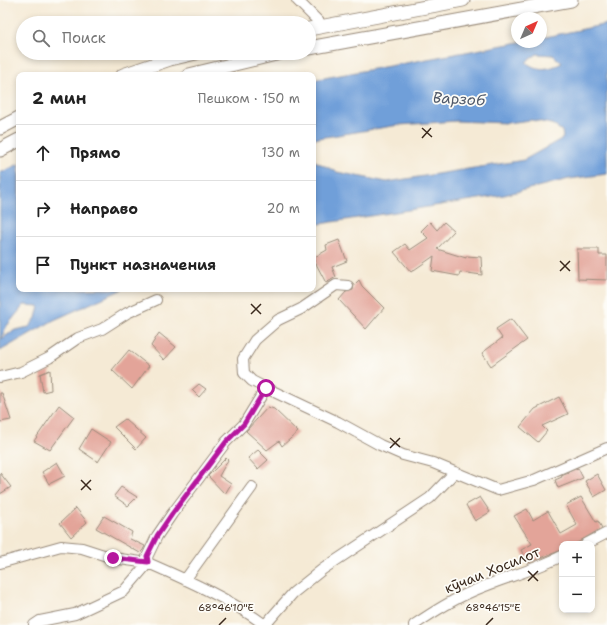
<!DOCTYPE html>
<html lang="ru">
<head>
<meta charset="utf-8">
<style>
  body { margin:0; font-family:"Shantell Sans",sans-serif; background:#f2f2f2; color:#222 }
  .controls { position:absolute; right:12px; bottom:12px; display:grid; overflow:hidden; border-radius:8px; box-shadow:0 2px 6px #0003 }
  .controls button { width:36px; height:36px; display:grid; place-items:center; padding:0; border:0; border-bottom:1px solid #e0e0e0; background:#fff; color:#222; font:20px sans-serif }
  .compass { position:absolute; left:511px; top:12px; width:36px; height:36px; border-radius:50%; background:#fff; box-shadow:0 2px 6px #0003; rotate:44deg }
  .stop { position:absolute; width:12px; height:12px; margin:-9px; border:3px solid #b5179e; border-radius:50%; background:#fff }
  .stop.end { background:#b5179e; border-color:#fff; box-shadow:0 1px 4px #0008 }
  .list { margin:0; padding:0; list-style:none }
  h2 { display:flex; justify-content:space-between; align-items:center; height:52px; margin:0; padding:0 16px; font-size:17px }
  h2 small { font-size:13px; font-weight:400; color:#767676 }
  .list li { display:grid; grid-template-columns:26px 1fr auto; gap:12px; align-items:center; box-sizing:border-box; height:56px; padding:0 16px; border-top:1px solid #e0e0e0 }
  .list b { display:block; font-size:15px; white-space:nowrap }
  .list em { font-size:13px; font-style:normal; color:#767676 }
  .icon { flex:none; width:22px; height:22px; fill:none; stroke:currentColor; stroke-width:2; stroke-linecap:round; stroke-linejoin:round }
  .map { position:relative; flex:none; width:607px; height:625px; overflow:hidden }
  .search { position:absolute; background:#fff; box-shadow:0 2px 6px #0003; left:16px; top:16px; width:300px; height:44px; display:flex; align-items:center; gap:10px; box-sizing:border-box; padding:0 14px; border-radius:22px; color:#767676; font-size:15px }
  .panel { position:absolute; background:#fff; box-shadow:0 2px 6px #0003; left:16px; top:72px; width:300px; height:220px; border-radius:8px }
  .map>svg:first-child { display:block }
  .water { fill:#6f9fd9; stroke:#55647c; fill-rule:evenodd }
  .building { fill:#e3a499 }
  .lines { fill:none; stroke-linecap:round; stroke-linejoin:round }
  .minor-casing { stroke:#988a7a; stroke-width:12 }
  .major-casing { stroke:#988a7a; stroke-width:15 }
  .minor { stroke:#fff; stroke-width:10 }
  .major { stroke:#fff; stroke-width:13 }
  .route { stroke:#b5179e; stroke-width:5 }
  .ticks { fill:none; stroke:#3b2a1e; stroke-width:1.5 }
  .labels { text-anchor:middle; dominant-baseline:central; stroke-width:3.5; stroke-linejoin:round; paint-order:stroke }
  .street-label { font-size:14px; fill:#3b2a1e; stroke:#fdfcf7 }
  .water-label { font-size:15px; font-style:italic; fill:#505969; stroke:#fdfcf7 }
  .ticks-label { font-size:10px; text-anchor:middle; fill:#3b2a1e; stroke:#fdfcf7; stroke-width:3.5; stroke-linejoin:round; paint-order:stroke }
</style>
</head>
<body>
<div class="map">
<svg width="607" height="625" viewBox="0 0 607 625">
  <rect width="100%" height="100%" fill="#fdfcf7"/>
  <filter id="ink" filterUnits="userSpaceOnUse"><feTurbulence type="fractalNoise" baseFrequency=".025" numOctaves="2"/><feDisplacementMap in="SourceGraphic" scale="8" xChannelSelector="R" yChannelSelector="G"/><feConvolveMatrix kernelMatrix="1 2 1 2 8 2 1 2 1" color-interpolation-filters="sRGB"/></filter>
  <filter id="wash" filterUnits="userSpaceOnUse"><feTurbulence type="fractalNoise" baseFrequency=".012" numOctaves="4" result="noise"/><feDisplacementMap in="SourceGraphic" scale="16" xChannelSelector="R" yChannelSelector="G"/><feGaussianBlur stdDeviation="0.9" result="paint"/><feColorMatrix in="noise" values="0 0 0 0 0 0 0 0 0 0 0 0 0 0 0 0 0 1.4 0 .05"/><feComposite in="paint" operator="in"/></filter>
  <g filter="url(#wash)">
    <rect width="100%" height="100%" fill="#f5ead5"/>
    <!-- water -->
    <path class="water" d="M607 24V174L569 179 504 195 313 225V160L337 172 387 182 524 160 563 138 562 131 552 124 531 120 507 123 456 121 399 125 313 139V80L520 42H541V38ZM537 54 553 55 562 63C550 69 537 72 526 62Z
      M19 164V289H123L54 320 0 351V173ZM24 305 39 306 36 318 29 327 15 330 1 339 6 327Z"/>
    <g id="blocks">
      <!-- building -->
      <path class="building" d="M430 222 437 230 444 222 454 231 437 249 466 258V256L481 257 482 275 460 272 459 276 432 271 434 256 411 272 394 252 405 244 410 250 428 238 421 231Z
        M339 240 347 261 332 267 336 277 326 283 313 258 327 250 326 245Z
        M577 249H599V255H607V280L578 279Z
        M359 280 362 286 384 308 366 329 339 300 346 292 353 290 354 285Z
        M511 319 527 340 491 366 482 353 502 338 496 329Z
        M159 333 176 347 164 360 151 346Z
        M129 350 149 366 132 389 112 370Z
        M50 370 51 390 43 392 40 374Z
        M199 384 206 389 199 397 192 390Z
        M0 393H2L11 420 0 422Z
        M559 397 568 414 542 426 547 431 538 442 520 427 535 409Z
        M59 405 74 417 50 450 34 441Z
        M268 407 274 409 298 432 282 446 279 441 267 450 246 431Z
        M125 419 146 438 136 449 114 427Z
        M91 429 111 442 98 462 79 449Z
        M258 450 268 460 258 469 248 458Z
        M226 458 228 460 219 476 231 484 225 494 208 476Z
        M57 462 65 476 49 484 42 472Z
        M578 468 583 478 558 488 555 480 562 477 561 475Z
        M0 473 11 487 0 494Z
        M597 474 606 490 594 497 585 481Z
        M121 487 137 497 128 506 114 496Z
        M480 497 490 512 475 521 466 505Z
        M581 497 596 522 598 521 602 528 575 544H562V550L528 563 521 550 532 544 514 516 527 509 533 520 548 511 561 534 577 525 566 505Z
        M76 508 87 522 71 537 60 523Z
        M104 516 132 532 130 539 145 546 143 550 140 553 96 528Z"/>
    </g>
  </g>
  <g filter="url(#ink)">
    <use href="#blocks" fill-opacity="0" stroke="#988a7a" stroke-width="1"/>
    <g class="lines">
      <defs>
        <path id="minor" d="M297 0 323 26
          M0 377 21 372 49 358 78 338 102 329 127 313 156 300
          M266 388 338 422 380 445 403 455 433 463 498 490 534 480 607 448
          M586 544 607 533
          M0 563 61 546 82 548 113 558 148 563 147 557 157 536 172 514 226 442 244 424 266 388 252 381 244 373 243 359 255 340 278 320 301 309 336 285 348 286
          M185 580 252 487
          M34 625 40 621 75 614 124 591 148 563C187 580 230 599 265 625
          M265 625 293 593 323 569 430 498 455 472
          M414 625C433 612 452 600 473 591 502 578 533 571 562 556"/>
        <path id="major" d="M309 29 463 0
          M309 48 571 0
          M123 75 170 59 196 53
          M189 75 280 53
          M0 128 19 118
          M0 150 19 140"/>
      </defs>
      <!-- minor casing -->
      <use href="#minor" class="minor-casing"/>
      <!-- major casing -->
      <use href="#major" class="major-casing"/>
      <!-- minor -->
      <use href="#minor" class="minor"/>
      <!-- major -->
      <use href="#major" class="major"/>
    </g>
  </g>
  <g class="lines" filter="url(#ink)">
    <!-- route -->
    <path class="route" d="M113 558 148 562 147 556 157 536 172 514 226 442 244 424 266 388"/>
  </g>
  <!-- ticks -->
  <path class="ticks" d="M422 128 432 137M422 138 431 128M560 261 570 271M560 271 570 261M251 304 261 314M251 314 261 304M390 438 400 447M390 448 400 438M81 480 91 490M81 490 91 480M528 571 538 581M528 581 538 571M219 625 226 618M486 625 493 618"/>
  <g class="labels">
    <!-- street labels -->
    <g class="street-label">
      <text transform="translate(492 570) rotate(-22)">кӯчаи Хосилот</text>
    </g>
    <!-- water labels -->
    <g class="water-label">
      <text transform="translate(459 99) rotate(3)">Варзоб</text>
    </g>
  </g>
  <g class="ticks-label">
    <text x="226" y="611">68°46'10"E</text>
    <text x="493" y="611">68°46'15"E</text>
  </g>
</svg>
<div class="controls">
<button>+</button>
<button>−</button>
</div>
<svg class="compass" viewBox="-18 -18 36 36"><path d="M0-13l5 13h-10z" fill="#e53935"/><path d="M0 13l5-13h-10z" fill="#767676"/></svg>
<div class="stop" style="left:266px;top:388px"></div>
<div class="stop end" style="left:113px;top:558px"></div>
<div class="search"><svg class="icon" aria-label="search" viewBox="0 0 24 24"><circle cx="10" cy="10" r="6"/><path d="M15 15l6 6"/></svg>Поиск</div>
<section class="panel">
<h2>2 мин<small>Пешком · 150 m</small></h2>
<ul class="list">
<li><svg class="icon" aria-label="ahead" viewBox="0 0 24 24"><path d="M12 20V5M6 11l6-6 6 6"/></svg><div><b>Прямо</b></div><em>130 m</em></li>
<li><svg class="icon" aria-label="right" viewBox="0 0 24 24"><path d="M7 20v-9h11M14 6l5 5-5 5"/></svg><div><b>Направо</b></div><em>20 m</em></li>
<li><svg class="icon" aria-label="arrive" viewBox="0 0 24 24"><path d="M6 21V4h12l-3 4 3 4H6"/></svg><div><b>Пункт назначения</b></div></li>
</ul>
</section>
</div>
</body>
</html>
